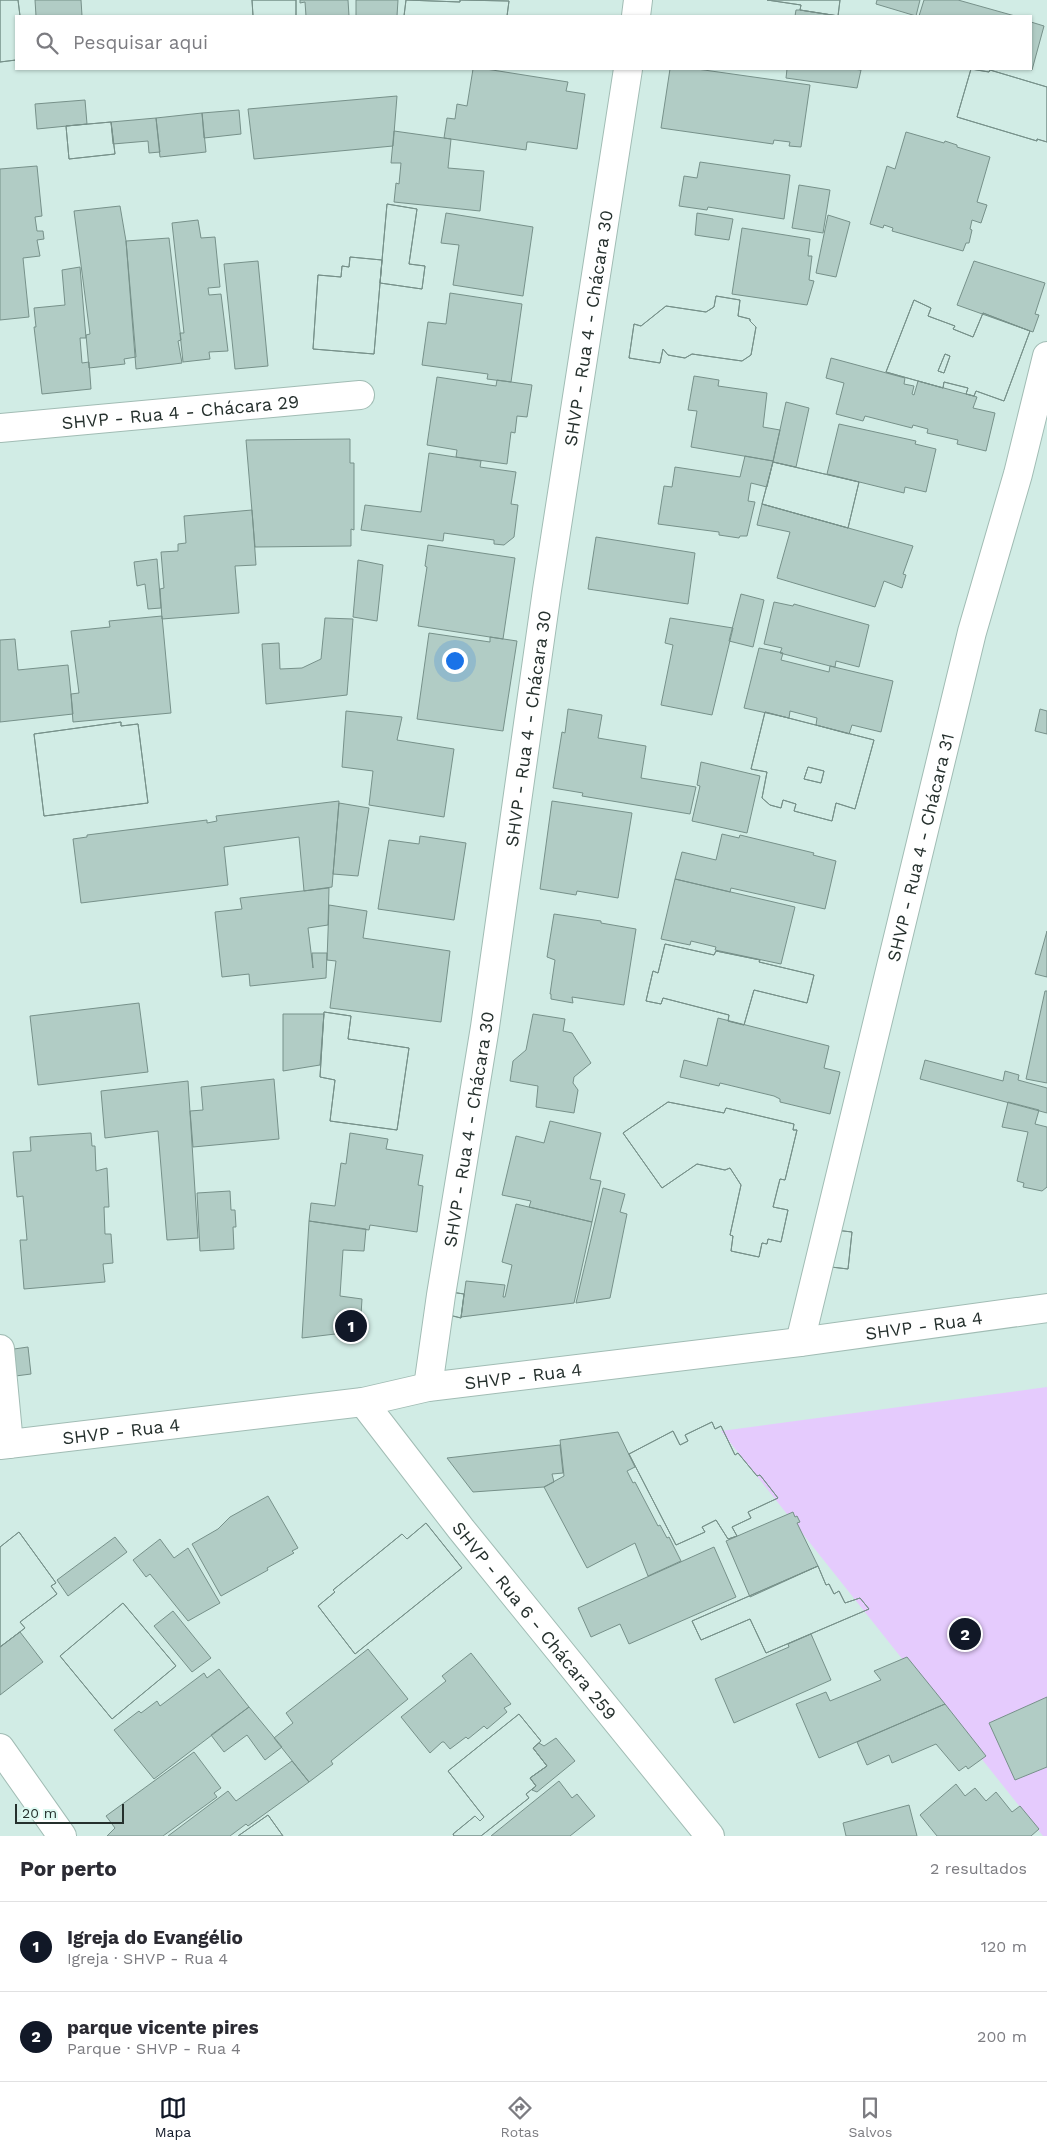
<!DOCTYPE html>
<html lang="pt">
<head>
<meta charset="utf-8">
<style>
  body { margin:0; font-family:"Work Sans",sans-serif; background:#f2f2f3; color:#2b2b33 }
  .scale { position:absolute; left:15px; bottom:12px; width:109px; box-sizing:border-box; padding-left:5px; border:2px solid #25302d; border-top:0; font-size:14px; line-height:18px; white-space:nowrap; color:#25302d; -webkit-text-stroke:4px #defaf2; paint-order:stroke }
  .you { position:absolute; left:454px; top:660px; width:18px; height:18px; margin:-12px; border:4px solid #fff; border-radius:50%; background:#1a73e8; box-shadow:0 0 0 8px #1a73e833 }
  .badge { display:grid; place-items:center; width:32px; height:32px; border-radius:50%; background:#111827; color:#fff; font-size:16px; font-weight:700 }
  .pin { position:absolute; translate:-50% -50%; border:2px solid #fff; box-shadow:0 1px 5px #0006 }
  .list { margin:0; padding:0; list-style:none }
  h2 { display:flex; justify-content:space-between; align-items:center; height:65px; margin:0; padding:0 20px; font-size:21px }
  h2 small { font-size:16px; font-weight:400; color:#7c7c81 }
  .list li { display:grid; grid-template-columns:32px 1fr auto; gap:15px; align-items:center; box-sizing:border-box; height:90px; padding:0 20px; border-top:1px solid #e1e1e2 }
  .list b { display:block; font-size:19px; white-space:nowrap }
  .list p { margin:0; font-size:16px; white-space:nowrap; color:#7c7c81 }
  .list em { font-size:16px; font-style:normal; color:#7c7c81 }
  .icon { flex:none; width:28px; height:28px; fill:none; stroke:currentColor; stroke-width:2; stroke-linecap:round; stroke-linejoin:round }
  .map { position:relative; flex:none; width:1047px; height:1836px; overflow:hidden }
  .search { position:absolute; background:#fff; box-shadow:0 1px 4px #0004; left:15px; right:15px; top:15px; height:55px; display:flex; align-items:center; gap:12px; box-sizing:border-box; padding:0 18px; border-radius:0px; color:#7c7c81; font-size:19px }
  .sheet { height:245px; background:#fff }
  nav { display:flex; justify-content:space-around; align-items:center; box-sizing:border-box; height:70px; border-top:1px solid #e1e1e2; background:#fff; font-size:14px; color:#7c7c81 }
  nav a { display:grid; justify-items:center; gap:2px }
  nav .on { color:#111827 }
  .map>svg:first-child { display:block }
  .green { fill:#e5cbfd }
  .building { fill:#b1ccc5; stroke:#77918a; fill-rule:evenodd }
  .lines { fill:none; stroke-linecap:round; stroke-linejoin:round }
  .pedestrian-casing { stroke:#a1bcb4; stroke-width:30 }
  .minor-casing { stroke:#a1bcb4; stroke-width:30 }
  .tertiary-casing { stroke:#a1bcb4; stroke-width:30 }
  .pedestrian { stroke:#fff; stroke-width:28 }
  .minor { stroke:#fff; stroke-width:28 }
  .tertiary { stroke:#fff; stroke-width:28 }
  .labels { text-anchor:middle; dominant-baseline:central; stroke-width:4.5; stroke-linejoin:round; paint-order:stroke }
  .street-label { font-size:18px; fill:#25302d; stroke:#defaf2 }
</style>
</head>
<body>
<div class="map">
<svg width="1047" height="1836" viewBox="0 0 1047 1836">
  <rect width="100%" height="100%" fill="#d1ece5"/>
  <!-- green -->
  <path class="green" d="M1047 1387V1836H1043L721 1431Z"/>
  <!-- building -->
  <path class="building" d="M0 0H18L20 16H16V60L0 62Z
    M0 0H18L20 16H16V60L0 62Z
    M35 0H81L82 16H36Z
    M252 0H296V16H253Z
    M252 0H296V16H253Z
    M300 0H348L349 16H306L305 2 300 3Z
    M356 0H398L397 16H356Z
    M406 0 460 2V0L509 1 507 16H404Z
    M406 0 460 2V0L509 1 507 16H404Z
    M767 0H840L838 16 800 10 801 5Z
    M767 0H840L838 16 800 10 801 5Z
    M877 0H920L916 16 876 4Z
    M924 0H958L1015 16H919Z
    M796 10H800L839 16H795Z
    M1031 22 1044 26 1032 70 1029 69H1031Z
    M473 69H486L568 82 566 91 585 94 577 149 530 142H527L526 150 444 138 447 118 455 119 457 104 467 106Z
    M670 69H697L810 85 801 147 789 146 790 142 774 140 773 144 661 128Z
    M787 69H853L861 70 857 88 786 78Z
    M971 69 989 72 990 70 1047 87V142L1037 139V141L957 117Z
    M971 69 989 72 990 70 1047 87V142L1037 139V141L957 117Z
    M397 96 393 146 254 159 248 109Z
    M85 100 87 124 37 129 35 104Z
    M239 110 241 134 204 138 202 113Z
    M202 113 206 152 160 157 156 118Z
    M156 118 160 152 149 153 148 141 113 144 111 122Z
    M111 122 115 154 69 159 66 126Z
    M111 122 115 154 69 159 66 126Z
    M394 131 451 139 448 168 484 171 480 211 394 202 396 183 399 184 401 163H391Z
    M906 132 944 143 945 141 957 145V147L990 157 977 202 987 205 981 223 972 220 970 229 972 230 969 243H966L963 251 892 231 893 228 884 225 883 228 870 224 887 166 895 169Z
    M700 162 790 175 784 219 708 207 707 210 679 206 684 176 697 178Z
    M37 166 42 216 35 217 37 231H43L44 239 37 240 40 256 23 258 29 317 0 320V169Z
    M799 185 830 190 823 233 792 228Z
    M387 204 417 209 409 264 425 266 422 289 380 283Z
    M387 204 417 209 409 264 425 266 422 289 380 283Z
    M120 206 126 241 136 357 124 359 125 364 89 368 86 335 90 334 74 211Z
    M446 213 533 227 523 296 453 285 459 245 441 243Z
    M697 213 733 219 729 240 695 235Z
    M828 215 850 222 836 277 816 273Z
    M198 220 201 238 215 237 220 287 208 288 209 295 221 294 228 351 209 352 210 359 183 362 180 333H184L172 223Z
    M742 228 810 239 808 256H812L809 280 814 281 807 305 732 294Z
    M169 238 181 340 178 341 182 363 136 369 126 241Z
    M350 257 382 260 374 354 313 349 318 275 341 277 342 266 349 267Z
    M350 257 382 260 374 354 313 349 318 275 341 277 342 266 349 267Z
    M258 261 268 366 235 369 224 264Z
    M974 261 1045 283 1035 314 1039 315 1033 332 957 305Z
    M80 267 86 338H80L82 363 89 362 91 389 42 394 34 327H36L34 308 65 305 62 270Z
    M450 293 522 304 511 382 487 379 488 374 422 365 428 322 446 324Z
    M716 296 740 300 738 316 750 319V321L756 327 751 355 742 361 692 354 685 358 668 355 663 349 660 363 629 358 634 324 641 326 666 306 706 312 714 307Z
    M716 296 740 300 738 316 750 319V321L756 327 751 355 742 361 692 354 685 358 668 355 663 349 660 363 629 358 634 324 641 326 666 306 706 312 714 307Z
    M914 300 931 308 928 316 955 326 953 329 973 337 983 313 1030 331 1004 401 976 391 974 396 966 394 968 388 944 382 943 388 886 372ZM945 354 950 356 944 373 938 371Z
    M914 300 931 308 928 316 955 326 953 329 973 337 983 313 1030 331 1004 401 976 391 974 396 966 394 968 388 944 382 943 388 886 372ZM945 354 950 356 944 373 938 371Z
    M831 358 905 378 904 384 914 386 912 394 914 395 918 381 977 397 973 408 995 413 986 451 957 444 958 440 927 433 928 429 913 425 912 428 865 416 863 421 836 414 844 383 826 378Z
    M694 376 719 380 718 386 767 393 763 427 780 430 773 461 691 447 697 411 688 410Z
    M437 377 496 386 497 380 532 385 527 417 517 416 515 433 511 432 507 464 456 457 457 450 427 445Z
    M786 402 809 408 796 467 773 462Z
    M839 424 916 441 915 444 936 449 926 492 905 487 904 493 827 474Z
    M350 439V463H354V530L351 529V546L255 547 246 440Z
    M429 453 481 461 480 467 516 472 511 504 518 505 514 537 504 545 494 544V540L444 533 443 541 361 530 365 505 421 512Z
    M745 456 773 461 767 487 751 483 748 501 755 502 747 536H740L739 538 719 535V532L658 524 664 486 672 487 675 467 740 477Z
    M773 462 859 482 848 528 762 504Z
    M773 462 859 482 848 528 762 504Z
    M762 504 913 546 903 574 906 575 902 588 884 581 875 607 777 578 790 532 757 525Z
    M252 510 256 565 235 566 239 613 162 619 160 589 164 588 161 552 178 551V544L186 543 184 516Z
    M596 537 695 553 688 604 588 589Z
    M428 545 515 558 503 639 418 626 427 567 425 566Z
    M157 559 161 608 148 609 145 584 137 586 134 562Z
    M358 560 383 565 377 621 353 617Z
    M741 594 764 600 753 647 729 641Z
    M774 602 793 606 794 604 869 625 859 667 836 661 835 667 830 666 780 653 782 648 764 644Z
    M162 616 171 713 73 722 71 694 79 693 71 631 110 627 109 621Z
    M325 618 353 619 347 695 266 704 262 644 279 643 280 669 302 668 321 659Z
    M670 618 733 628 712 715 661 705 673 645 665 643Z
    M429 633 490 642V637L517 641 503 731 417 719Z
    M15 639 18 670 68 665 73 714 0 722V640Z
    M759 648 783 653 781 660 829 672 830 666 893 681 881 732 852 725 849 734 816 725 817 718 790 711 789 718 744 708Z
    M568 709 602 715 598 738 646 746 641 778 696 787 690 814 582 796 583 793 553 788 562 732 565 733Z
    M1040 709 1047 711V734L1035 731Z
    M346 711 402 717 397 740 454 749 444 817 369 805 373 771 342 767Z
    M765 712 874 740 855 809 836 803 832 821 794 811 796 804 783 800 781 808 770 805 762 798 767 772 751 769ZM808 767 824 771 821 783 804 779Z
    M765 712 874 740 855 809 836 803 832 821 794 811 796 804 783 800 781 808 770 805 762 798 767 772 751 769ZM808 767 824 771 821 783 804 779Z
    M121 722V726L138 724 148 803 44 816 34 734Z
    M121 722V726L138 724 148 803 44 816 34 734Z
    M701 762 760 776 747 833 692 821 700 786 697 785Z
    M339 801 332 887 304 891 299 837 224 847 228 885 81 903 73 839 87 837V835L207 820V823L217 821 216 816Z
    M552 801 632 813 618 898 577 891 576 895 540 889Z
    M339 803 369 808 358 876 333 874Z
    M722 834 739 838 740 835 814 853 813 855 836 861 825 909 731 888 730 892 675 879 682 852 716 860Z
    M420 836 466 843 454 920 378 909 389 840 419 844Z
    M675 879 795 907 781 964 715 950 716 947 691 941 690 945 661 939Z
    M329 888 328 925 308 928 313 968 312 953H327L326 978 250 986 249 974 222 977 215 912 242 909 240 898Z
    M329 905 367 911 363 938 450 951 441 1022 330 1008 336 961 327 960Z
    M554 914 601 921V923L636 929 624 1005 572 997 573 1003 551 999V994H550L555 960 547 957Z
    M1047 931V977L1035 974Z
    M665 944 714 955 716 951 760 960 759 962 814 975 807 1003 754 990 744 1025 728 1021 729 1015 663 998 661 1004 646 1001 653 971 658 973Z
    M665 944 714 955 716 951 760 960 759 962 814 975 807 1003 754 990 744 1025 728 1021 729 1015 663 998 661 1004 646 1001 653 971 658 973Z
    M1045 991H1047V1083L1026 1079Z
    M139 1003 148 1072 38 1085 30 1016Z
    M324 1012 351 1016 348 1039 409 1048 397 1130 330 1121 335 1080 320 1077Z
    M324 1012 351 1016 348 1039 409 1048 397 1130 330 1121 335 1080 320 1077Z
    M283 1014H324L320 1065 283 1071Z
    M533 1014 565 1019 563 1031 572 1033 591 1063 574 1077 573 1083 578 1090 574 1113 536 1107 538 1086 510 1081 513 1061 526 1050Z
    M718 1018 829 1046 824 1068 840 1072 830 1114 780 1102V1099L774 1096 720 1083 719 1086 680 1077 684 1060 707 1066Z
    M925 1060 1003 1081 1005 1071 1019 1075 1018 1080 1047 1088V1113L920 1079Z
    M274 1079 279 1139 193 1147 190 1111 203 1110 201 1087Z
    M188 1081 198 1238 167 1240 158 1131 105 1138 101 1091Z
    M668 1102 724 1113 726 1108 794 1124 793 1130H797L785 1180 780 1179 773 1207 788 1210 781 1242 768 1239 767 1244 762 1243 759 1257 731 1251 733 1236 730 1235 741 1185 730 1168 725 1170 697 1164 662 1188 623 1133Z
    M668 1102 724 1113 726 1108 794 1124 793 1130H797L785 1180 780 1179 773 1207 788 1210 781 1242 768 1239 767 1244 762 1243 759 1257 731 1251 733 1236 730 1235 741 1185 730 1168 725 1170 697 1164 662 1188 623 1133Z
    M1008 1102 1039 1110 1035 1124 1047 1127V1187L1042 1191 1023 1187 1024 1183 1017 1181 1028 1132 1002 1127Z
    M550 1121 601 1133 590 1179 601 1181 592 1222 529 1207 531 1201 502 1195 516 1136 544 1143Z
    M91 1133 92 1146H95L96 1171 107 1168 109 1207H104L105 1234H111L113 1263 103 1264 105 1282 24 1289 20 1240H27L23 1196 17 1197 13 1152 31 1151 30 1137Z
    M350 1133 388 1139 386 1149 423 1155 418 1185 423 1186 417 1232 370 1225 369 1230 309 1221 311 1203 335 1206 341 1163 346 1164Z
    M603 1188 625 1194 620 1212 627 1214 610 1298 576 1303Z
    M230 1191 231 1210H235L236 1227H233L234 1249 200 1251 197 1193Z
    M516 1204 592 1222 574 1303 461 1317 466 1281 505 1285 503 1297H505L512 1265 502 1262Z
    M309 1221 366 1229 364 1251 343 1250 340 1296 362 1299 360 1331 302 1338Z
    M835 1230 852 1232 848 1269 831 1267Z
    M835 1230 852 1232 848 1269 831 1267Z
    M444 1291 464 1294 461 1318 449 1315Z
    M444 1291 464 1294 461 1318 449 1315Z
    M28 1347 31 1374 0 1378V1351Z
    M712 1422 715 1429 721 1426 735 1455 738 1453 757 1476 760 1475 778 1498 748 1512 751 1518 732 1527 737 1536 728 1539 716 1520 702 1527 705 1532 676 1545 629 1454 673 1431 680 1445 688 1441 685 1435Z
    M712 1422 715 1429 721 1426 735 1455 738 1453 757 1476 760 1475 778 1498 748 1512 751 1518 732 1527 737 1536 728 1539 716 1520 702 1527 705 1532 676 1545 629 1454 673 1431 680 1445 688 1441 685 1435Z
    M618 1432 635 1467 627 1471 633 1483 635 1482 658 1526 660 1525 667 1538 669 1537 681 1561 648 1576 635 1543 587 1568 544 1487 564 1476 560 1440Z
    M560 1445 563 1473 552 1474 554 1482 544 1487 473 1492 447 1458Z
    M268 1496 298 1548 292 1551 294 1553 267 1568 268 1570 221 1596 192 1544 218 1529 230 1517Z
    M793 1512 795 1517 797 1516 800 1522 797 1523 818 1566 750 1597 726 1541Z
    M426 1523 462 1568 355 1654 318 1606 335 1592 333 1590 402 1534 407 1539Z
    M426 1523 462 1568 355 1654 318 1606 335 1592 333 1590 402 1534 407 1539Z
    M19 1532 56 1583 51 1586 57 1594 20 1622 25 1628 0 1647V1547Z
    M19 1532 56 1583 51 1586 57 1594 20 1622 25 1628 0 1647V1547Z
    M115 1537 127 1552 68 1596 57 1580Z
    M160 1539 174 1558 188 1548 220 1603 188 1621 150 1574 146 1577 133 1560Z
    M714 1547 736 1597 629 1644 620 1624 591 1637 578 1608Z
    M818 1566 826 1585 829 1584 834 1594 839 1591 845 1603 860 1598 869 1609 766 1653 750 1619 701 1640 692 1621Z
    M818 1566 826 1585 829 1584 834 1594 839 1591 845 1603 860 1598 869 1609 766 1653 750 1619 701 1640 692 1621Z
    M123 1603 176 1666 112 1719 60 1656Z
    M123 1603 176 1666 112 1719 60 1656Z
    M173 1611 211 1658 192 1672 154 1626Z
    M20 1632 43 1662 0 1695V1647Z
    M811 1634 831 1680 734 1723 715 1679 789 1647 788 1644Z
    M368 1649 408 1699 331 1761 333 1764 309 1782 274 1738 293 1723 286 1713Z
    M471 1653 511 1704 504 1708 507 1712 487 1729 484 1726 468 1739 466 1737 450 1749 444 1742H442L430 1753 401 1717 446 1681 442 1676Z
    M907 1657 945 1704 819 1758 796 1704 826 1692 830 1701 881 1680 874 1671Z
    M219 1669 249 1707 154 1779 114 1730 139 1711 141 1713 157 1701 160 1706 204 1673 207 1678Z
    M1047 1697V1767L1015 1780 989 1723Z
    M945 1704 986 1756 968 1769 966 1766 959 1771 936 1744 892 1763 889 1755 867 1765 857 1742Z
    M249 1707 282 1747 265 1760 247 1735 224 1752 211 1735Z
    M519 1714 541 1741 533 1748 547 1766 530 1778 536 1786 526 1794 529 1798 481 1836H454L453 1834 475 1816 480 1821 484 1817 448 1771Z
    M519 1714 541 1741 533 1748 547 1766 530 1778 536 1786 526 1794 529 1798 481 1836H454L453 1834 475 1816 480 1821 484 1817 448 1771Z
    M556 1738 575 1761 537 1792 532 1790 536 1786 530 1778 547 1766 533 1748 539 1743 544 1746Z
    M194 1752 221 1788 214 1793 217 1797 163 1836H107L115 1828 106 1816Z
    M292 1761 309 1782 248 1826 246 1824 230 1836H168L228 1791 236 1801Z
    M559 1781 572 1798 577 1794 595 1816 570 1836H491Z
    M956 1784 965 1796 975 1788 986 1801 996 1792 1012 1812 1020 1806 1039 1829 1031 1836H937L920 1815Z
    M909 1805 917 1836H846L843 1823Z
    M268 1815 283 1836H238Z
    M268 1815 283 1836H238Z"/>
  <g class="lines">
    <defs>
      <g id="pedestrian">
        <path d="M636 16 638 0"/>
        <path id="s1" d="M428 1387 441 1295 485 1027 547 590 628 69"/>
      </g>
      <g id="minor">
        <path id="s2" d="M0 428 360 395"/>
        <path id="s3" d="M800 1342 972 632 1018 474 1047 356"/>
        <path d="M0 1349 9 1444"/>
        <path id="s4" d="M363 1402 461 1529 710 1836"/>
        <path d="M0 1748 62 1836"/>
      </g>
      <g id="tertiary">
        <path id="s5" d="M0 1445 363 1402 428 1387 800 1342 1047 1308"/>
      </g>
    </defs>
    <!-- pedestrian casing -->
    <use href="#pedestrian" class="pedestrian-casing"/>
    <!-- minor casing -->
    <use href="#minor" class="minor-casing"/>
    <!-- tertiary casing -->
    <use href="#tertiary" class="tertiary-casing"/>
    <!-- pedestrian -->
    <use href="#pedestrian" class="pedestrian"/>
    <!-- minor -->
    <use href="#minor" class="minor"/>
    <!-- tertiary -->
    <use href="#tertiary" class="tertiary"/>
  </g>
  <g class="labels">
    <!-- street labels -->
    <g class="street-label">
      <text stroke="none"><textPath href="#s1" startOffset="1071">SHVP - Rua 4 - Chácara 30</textPath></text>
      <text stroke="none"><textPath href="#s2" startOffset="181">SHVP - Rua 4 - Chácara 29</textPath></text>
      <text stroke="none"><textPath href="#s1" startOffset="666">SHVP - Rua 4 - Chácara 30</textPath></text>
      <text stroke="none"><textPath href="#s3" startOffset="509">SHVP - Rua 4 - Chácara 31</textPath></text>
      <text stroke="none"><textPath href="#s1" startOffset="261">SHVP - Rua 4 - Chácara 30</textPath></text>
      <text stroke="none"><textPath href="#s5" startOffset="932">SHVP - Rua 4</textPath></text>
      <text stroke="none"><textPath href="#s5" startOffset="528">SHVP - Rua 4</textPath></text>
      <text stroke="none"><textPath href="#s5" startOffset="122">SHVP - Rua 4</textPath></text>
      <text stroke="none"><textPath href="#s4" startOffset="278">SHVP - Rua 6 - Chácara 259</textPath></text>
    </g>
  </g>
</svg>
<div class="scale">20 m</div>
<div class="you"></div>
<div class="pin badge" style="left:351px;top:1326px">1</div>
<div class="pin badge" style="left:965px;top:1634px">2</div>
<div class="search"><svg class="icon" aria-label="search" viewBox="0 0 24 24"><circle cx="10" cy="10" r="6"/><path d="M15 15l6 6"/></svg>Pesquisar aqui</div>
</div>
<section class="sheet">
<h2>Por perto<small>2 resultados</small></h2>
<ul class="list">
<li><span class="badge">1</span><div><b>Igreja do Evangélio</b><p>Igreja · SHVP - Rua 4</p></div><em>120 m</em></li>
<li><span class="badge">2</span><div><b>parque vicente pires</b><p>Parque · SHVP - Rua 4</p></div><em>200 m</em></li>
</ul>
</section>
<nav>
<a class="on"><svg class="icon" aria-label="map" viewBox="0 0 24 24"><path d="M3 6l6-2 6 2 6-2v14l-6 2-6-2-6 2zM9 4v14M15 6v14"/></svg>Mapa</a>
<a><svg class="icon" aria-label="directions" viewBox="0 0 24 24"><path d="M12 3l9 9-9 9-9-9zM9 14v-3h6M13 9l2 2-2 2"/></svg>Rotas</a>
<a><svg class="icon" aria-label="saved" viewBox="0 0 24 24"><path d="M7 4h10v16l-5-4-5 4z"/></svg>Salvos</a>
</nav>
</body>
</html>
